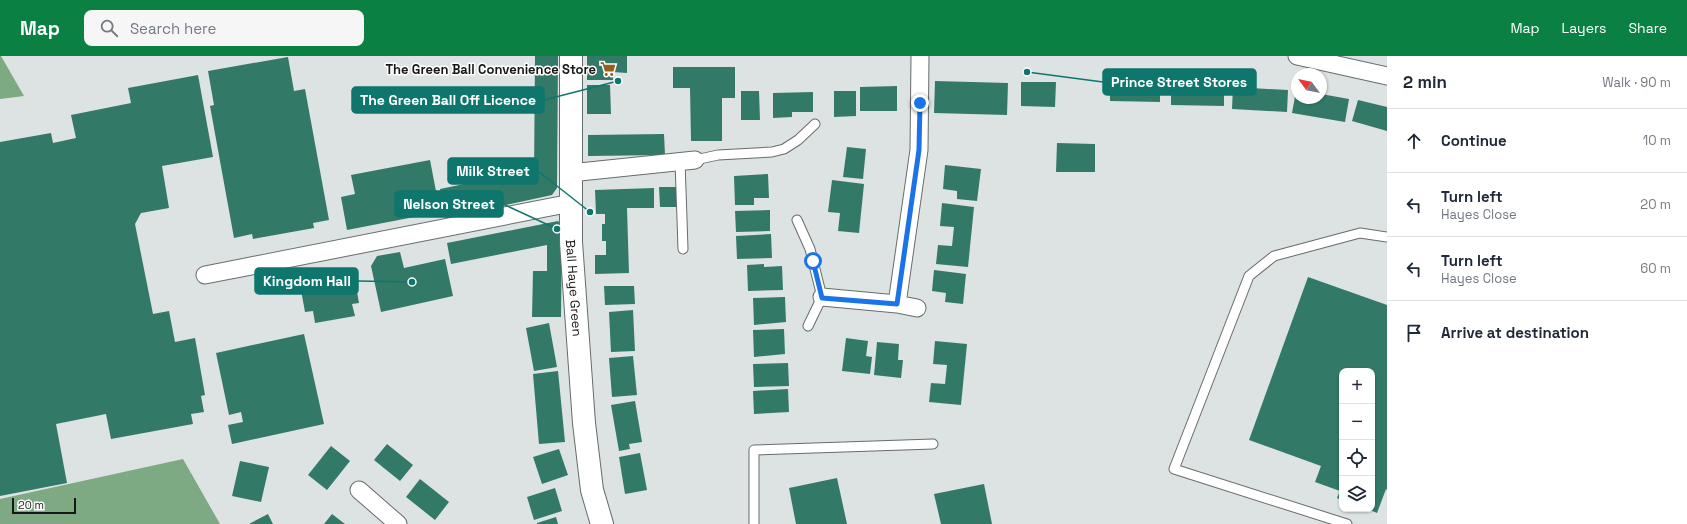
<!DOCTYPE html>
<html lang="en">
<head>
<meta charset="utf-8">
<style>
  body { margin:0; font-family:"Space Grotesk",sans-serif; background:#f6f6f7; color:#1f2937 }
  .controls { position:absolute; right:12px; bottom:12px; display:grid; overflow:hidden; border-radius:8px; box-shadow:0 1px 3px #0004 }
  .controls button { width:36px; height:36px; display:grid; place-items:center; padding:0; border:0; border-bottom:1px solid #e0e1e3; background:#fff; color:#1f2937; font:20px sans-serif }
  .compass { position:absolute; left:1291px; top:12px; width:36px; height:36px; border-radius:50%; background:#fff; box-shadow:0 1px 3px #0004; rotate:302deg }
  .scale { position:absolute; left:12px; bottom:10px; width:64px; box-sizing:border-box; padding-left:4px; border:2px solid #161818; border-top:0; font-size:11px; line-height:14px; white-space:nowrap; color:#161818; -webkit-text-stroke:3px #fff; paint-order:stroke }
  .stop { position:absolute; width:12px; height:12px; margin:-9px; border:3px solid #1a73e8; border-radius:50%; background:#fff }
  .stop.end { background:#1a73e8; border-color:#fff; box-shadow:0 1px 4px #0008 }
  .list { margin:0; padding:0; list-style:none }
  h2 { display:flex; justify-content:space-between; align-items:center; height:52px; margin:0; padding:0 16px; font-size:17px }
  h2 small { font-size:13px; font-weight:400; color:#747a83 }
  .list li { display:grid; grid-template-columns:26px 1fr auto; gap:12px; align-items:center; box-sizing:border-box; height:64px; padding:0 16px; border-top:1px solid #e0e1e3 }
  .list b { display:block; font-size:15px; white-space:nowrap }
  .list p { margin:0; font-size:13px; white-space:nowrap; color:#747a83 }
  .list em { font-size:13px; font-style:normal; color:#747a83 }
  .icon { flex:none; width:22px; height:22px; fill:none; stroke:currentColor; stroke-width:2; stroke-linecap:round; stroke-linejoin:round }
  .map { position:relative; flex:none; width:1387px; height:468px; overflow:hidden }
  header { display:flex; align-items:center; gap:24px; box-sizing:border-box; height:56px; padding:0 20px; background:#0b8043; color:#fff }
  header strong { font-size:19px }
  nav { display:flex; gap:22px; margin-inline-start:auto; font-size:14px }
  .search { width:280px; height:36px; background:#f6f6f7; display:flex; align-items:center; gap:10px; box-sizing:border-box; padding:0 14px; border-radius:8px; color:#747a83; font-size:15px }
  main { display:flex }
  aside { flex:1; background:#fff }
  .map>svg:first-child { display:block }
  .forest { fill:#7daa82 }
  .building { fill:#337968 }
  .lines { fill:none; stroke-linecap:round; stroke-linejoin:round }
  .service-casing { stroke:#676c6c; stroke-width:11 }
  .minor-casing { stroke:#676c6c; stroke-width:19 }
  .tertiary-casing { stroke:#676c6c; stroke-width:24 }
  .service { stroke:#fff; stroke-width:9 }
  .minor { stroke:#fff; stroke-width:17 }
  .tertiary { stroke:#fff; stroke-width:22 }
  .route { stroke:#1a73e8; stroke-width:5 }
  .labels { text-anchor:middle; dominant-baseline:central; stroke-width:3; stroke-linejoin:round; paint-order:stroke }
  .poi-label { font-size:13px; font-weight:bold; fill:#161818; stroke:#fff; text-anchor:end }
  .street-label { font-size:13px; fill:#161818; stroke:#fff }
  .leader { fill:none; stroke:#0f766e; stroke-width:1.5 }
  .callout-dot { fill:#0f766e; stroke:#fff; stroke-width:1.5 }
  .callout { fill:#0f766e; stroke:#0f766e; stroke-width:1.5 }
  .callout-label { font-size:14px; text-anchor:middle; font-weight:bold; fill:#fff }
</style>
</head>
<body>
<header>
<strong>Map</strong>
<div class="search"><svg class="icon" aria-label="search" viewBox="0 0 24 24"><circle cx="10" cy="10" r="6"/><path d="M15 15l6 6"/></svg>Search here</div>
<nav><a>Map</a><a>Layers</a><a>Share</a></nav>
</header>
<main>
<div class="map">
<svg width="1387" height="468" viewBox="0 0 1387 468">
  <rect width="100%" height="100%" fill="#dde2e3"/>
  <!-- forest -->
  <path class="forest" d="M0 0H1L24 40 0 43Z
    M183 403 220 468H0V443Z"/>
  <!-- building -->
  <path class="building" d="M535 0H558L557 132 552 139 446 162 440 133 503 120 505 128 534 122Z
    M587 0H627V17L613 16V24H587Z
    M288 1 294 35 305 33 329 164 313 167 314 172 253 183 252 178 234 182 210 50 214 49 208 15Z
    M673 11H735V42H722V85H691L690 32H673Z
    M198 19 213 101 162 110 169 152 141 157 135 168 153 258 169 255 175 286 195 282 205 339 201 340 204 356 191 358 193 368 111 383 106 358 56 368 67 427 0 440V86L51 77 53 87 76 82 71 59 131 47 128 32Z
    M935 25 1008 27 1007 59 934 57Z
    M1110 25 1160 26V46L1110 45Z
    M1021 26H1056L1055 51 1021 50Z
    M587 29H610L611 58H587Z
    M897 30V55H860V31Z
    M1171 30 1224 31V50L1171 49Z
    M1233 31 1288 34 1287 56 1232 53Z
    M741 35H759L760 64H741Z
    M834 35H856V60L834 61Z
    M1296 35 1297 42H1321V38L1349 43 1345 66 1292 57Z
    M813 36V56H792V61L773 62V37Z
    M1358 44 1387 51V75L1352 65Z
    M664 78 665 99 588 100V79Z
    M1057 87 1095 88V116H1056Z
    M847 91 866 93 863 123 843 121Z
    M430 104 440 156 347 174 341 141 355 138 351 119Z
    M945 109 981 113 977 145 957 143V135L943 133Z
    M768 118 769 142H754V149H735L734 120Z
    M832 124 864 128 859 177 838 175 840 157 828 156Z
    M659 131H678L679 151H660Z
    M654 132V152H627L629 217 595 218V199H606V185H602V168H605V158H596L595 134Z
    M942 147 974 151 968 211 936 208 938 189 952 190 954 171 940 170Z
    M770 154V175L736 176 735 155Z
    M558 165 562 170 561 261H532L533 215H547V189L451 208 447 187Z
    M771 178 772 202 737 203 736 180Z
    M400 196 404 212 445 203 453 240 381 256 371 210 377 200Z
    M764 208V211L782 210 783 234 748 235 747 209Z
    M353 213 359 247 352 248 355 260 315 267 313 255 305 256 299 223Z
    M934 214 966 218 963 248 945 246 946 237 932 235Z
    M1308 221 1387 249V434L1386 433 1377 457 1368 453H1372V315H1342V444L1337 442 1340 435 1315 426 1321 410 1249 384Z
    M604 230H634L635 248 605 249Z
    M785 241 786 266 754 269 753 242Z
    M633 254 635 295 611 296 609 256Z
    M549 267 557 311 534 315 526 272Z
    M784 273 785 298 754 301 753 274Z
    M304 278 324 368 232 388 228 369 243 366 241 356 229 359 216 297Z
    M846 282 868 285 866 300 872 301 870 318 842 315Z
    M935 285 967 288 961 349 929 346 931 327 945 328 947 309 933 308Z
    M877 286 899 288 898 304H903L901 322 874 319Z
    M633 300 637 339 612 341 609 302Z
    M788 307 789 330 754 331 753 308Z
    M558 315 565 386 539 388 533 318Z
    M788 333 789 356 754 358 753 335Z
    M635 345 642 386 629 388 630 393 619 395 611 349Z
    M387 388 413 409 400 425 374 404Z
    M331 390 350 405 327 434 308 419Z
    M559 393 568 419 542 428 533 401Z
    M640 397 647 434 625 438 619 401Z
    M240 405 269 411 261 446 232 440Z
    M837 422 847 468H796L789 432Z
    M420 423 449 446 435 464 406 441Z
    M984 428 992 468H941L934 438Z
    M555 432 562 455 534 464 527 441Z
    M268 458 273 468H249Z
    M332 458 345 468H324Z
    M556 461 558 468H537V467Z"/>
  <g class="lines">
    <defs>
      <path id="service" d="M695 104 718 99 772 96 784 93 798 84 815 68
        M680 105 683 193
        M797 164 810 193 822 241 808 270
        M754 468V394L933 388
        M1347 468 1174 413 1249 220 1274 200 1360 177 1387 181"/>
      <path id="minor" d="M1297 0 1387 20
        M570 117 695 104
        M205 219 571 147
        M822 241 897 248 917 252
        M897 248 919 94 920 0
        M359 434 398 468"/>
      <g id="tertiary">
        <path id="s1" d="M571 0V186L584 367 592 434 602 468"/>
      </g>
    </defs>
    <!-- service casing -->
    <use href="#service" class="service-casing"/>
    <!-- minor casing -->
    <use href="#minor" class="minor-casing"/>
    <!-- tertiary casing -->
    <use href="#tertiary" class="tertiary-casing"/>
    <!-- service -->
    <use href="#service" class="service"/>
    <!-- minor -->
    <use href="#minor" class="minor"/>
    <!-- tertiary -->
    <use href="#tertiary" class="tertiary"/>
  </g>
  <g class="lines">
    <!-- route -->
    <path class="route" d="M813 205 822 242 897 248 919 94 920 47"/>
  </g>
  <!-- icons -->
  <defs>
    <symbol id="supermarket-bare" viewBox="-9 -9 18 18"><path d="M-6-5.5h2.5l.6 2H6L4.5 2H-2.5L-4.4-4H-6ZM-1.5 3.2a1.3 1.3 0 1 0 .1 0ZM3 3.2a1.3 1.3 0 1 0 .1 0Z" fill="#975f1b" stroke="#fff" stroke-width="2.5" paint-order="stroke"/></symbol>
  </defs>
  <g fill-rule="evenodd">
    <use href="#supermarket-bare" x="597" y="2" width="22" height="22"/>
  </g>
  <g class="labels">
    <!-- poi labels -->
    <g class="poi-label">
      <text x="596" y="13">The Green Ball Convenience Store</text>
    </g>
    <!-- street labels -->
    <g class="street-label">
      <text stroke="none"><textPath href="#s1" startOffset="232">Ball Haye Green</textPath></text>
    </g>
  </g>
  <!-- callouts -->
  <path class="leader" d="M1027 16L1103 26M618 25L544 44M590 156L538 115M557 173L503 148M412 226L358 225"/>
  <g class="callout-dot">
    <circle cx="1027" cy="16" r="4"/>
    <circle cx="618" cy="25" r="4"/>
    <circle cx="590" cy="156" r="4"/>
    <circle cx="557" cy="173" r="4"/>
    <circle cx="412" cy="226" r="4"/>
  </g>
  <g class="callout">
    <rect x="1103" y="13" width="153" height="26" rx="4"/>
    <rect x="352" y="31" width="192" height="26" rx="4"/>
    <rect x="448" y="102" width="90" height="26" rx="4"/>
    <rect x="395" y="135" width="108" height="26" rx="4"/>
    <rect x="255" y="212" width="103" height="26" rx="4"/>
  </g>
  <g class="callout-label">
    <text x="1179" y="31">Prince Street Stores</text>
    <text x="448" y="49">The Green Ball Off Licence</text>
    <text x="493" y="120">Milk Street</text>
    <text x="449" y="153">Nelson Street</text>
    <text x="307" y="230">Kingdom Hall</text>
  </g>
</svg>
<div class="controls">
<button>+</button>
<button>−</button>
<button><svg class="icon" aria-label="locate" viewBox="0 0 24 24"><circle cx="12" cy="12" r="6"/><path d="M12 2v4M12 18v4M2 12h4M18 12h4"/></svg></button>
<button><svg class="icon" aria-label="layers" viewBox="0 0 24 24"><path d="M12 4l9 5-9 5-9-5zM3 14l9 5 9-5"/></svg></button>
</div>
<svg class="compass" viewBox="-18 -18 36 36"><path d="M0-13l5 13h-10z" fill="#e53935"/><path d="M0 13l5-13h-10z" fill="#747a83"/></svg>
<div class="scale">20 m</div>
<div class="stop" style="left:813px;top:205px"></div>
<div class="stop end" style="left:920px;top:47px"></div>
</div>
<aside>
<h2>2 min<small>Walk · 90 m</small></h2>
<ul class="list">
<li><svg class="icon" aria-label="ahead" viewBox="0 0 24 24"><path d="M12 20V5M6 11l6-6 6 6"/></svg><div><b>Continue</b></div><em>10 m</em></li>
<li><svg class="icon" aria-label="left" viewBox="0 0 24 24"><path d="M17 20v-9H6M10 6l-5 5 5 5"/></svg><div><b>Turn left</b><p>Hayes Close</p></div><em>20 m</em></li>
<li><svg class="icon" aria-label="left" viewBox="0 0 24 24"><path d="M17 20v-9H6M10 6l-5 5 5 5"/></svg><div><b>Turn left</b><p>Hayes Close</p></div><em>60 m</em></li>
<li><svg class="icon" aria-label="arrive" viewBox="0 0 24 24"><path d="M6 21V4h12l-3 4 3 4H6"/></svg><div><b>Arrive at destination</b></div></li>
</ul>
</aside>
</main>
</body>
</html>
